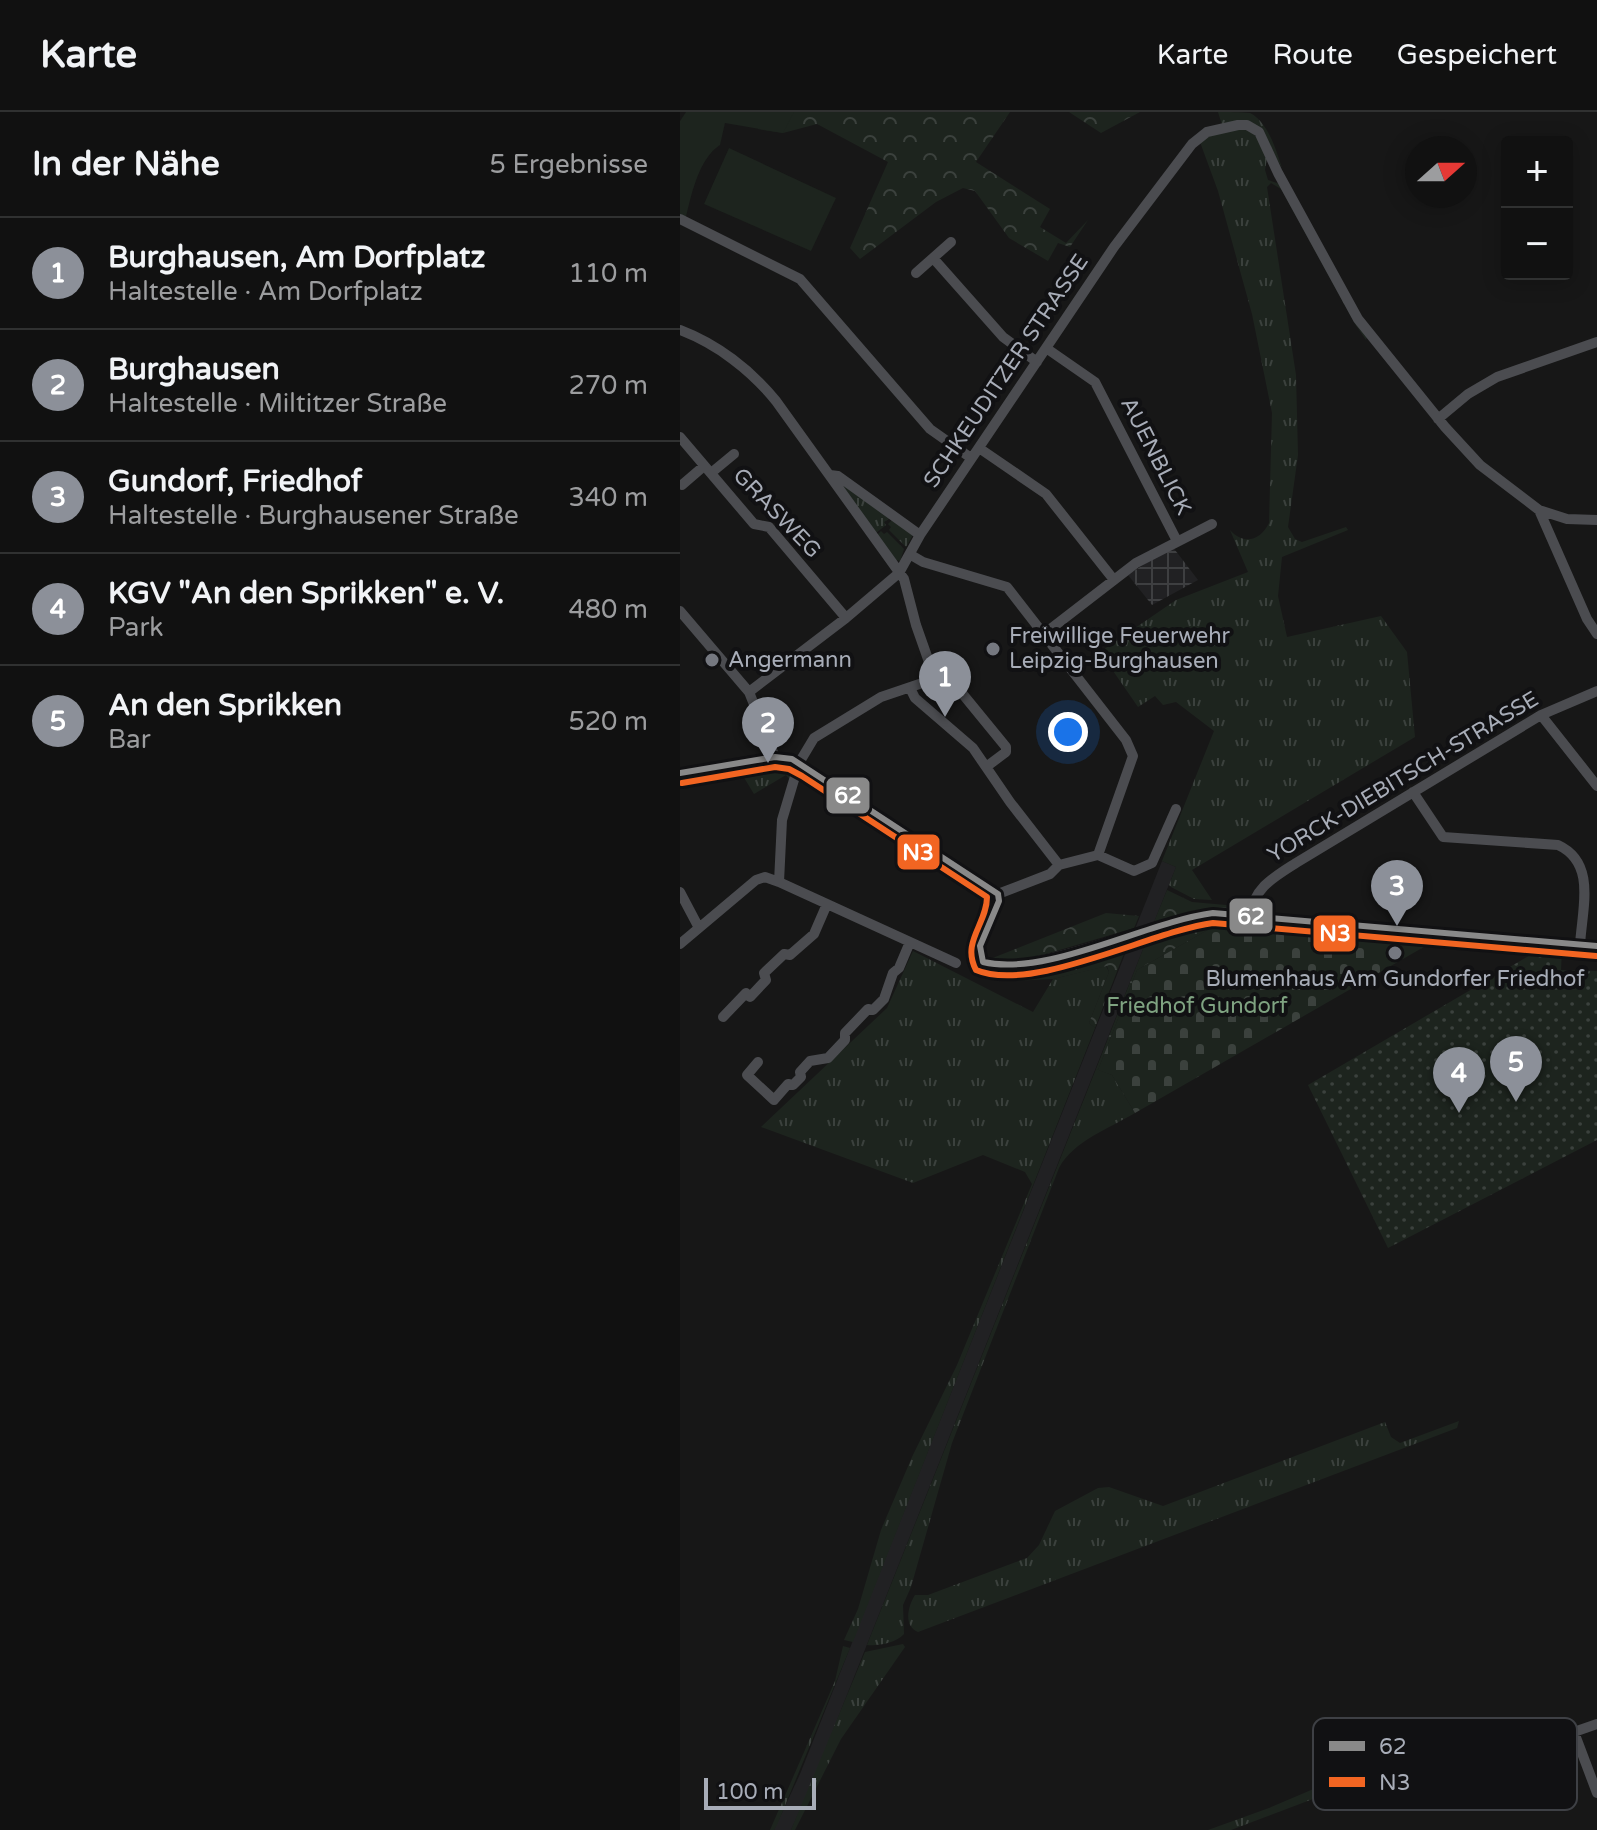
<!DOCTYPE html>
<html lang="de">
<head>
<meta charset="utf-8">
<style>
  body { margin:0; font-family:"Varela Round",sans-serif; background:#1a1a1a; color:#f1f3f6 }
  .controls { position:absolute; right:24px; top:24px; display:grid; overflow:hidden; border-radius:8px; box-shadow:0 4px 20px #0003 }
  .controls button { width:72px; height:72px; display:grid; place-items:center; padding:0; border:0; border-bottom:2px solid #303131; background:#111; color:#f1f3f6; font:40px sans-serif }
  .compass { position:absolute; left:725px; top:24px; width:72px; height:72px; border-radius:50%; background:#111; box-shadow:0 4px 20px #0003; rotate:69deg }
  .scale { position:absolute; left:24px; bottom:20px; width:112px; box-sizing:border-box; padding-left:8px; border:4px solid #a8adb8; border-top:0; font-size:22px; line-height:28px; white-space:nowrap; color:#a8adb8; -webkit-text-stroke:6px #111113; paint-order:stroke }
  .you { position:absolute; left:388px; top:620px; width:28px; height:28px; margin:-20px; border:6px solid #fff; border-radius:50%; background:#1a73e8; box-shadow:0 0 0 12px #1a73e833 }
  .badge { display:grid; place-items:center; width:52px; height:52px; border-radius:50%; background:#8c9099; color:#fff; font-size:26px; font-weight:700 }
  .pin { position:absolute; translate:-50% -66px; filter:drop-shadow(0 2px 4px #0008) }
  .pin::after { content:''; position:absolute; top:42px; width:28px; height:24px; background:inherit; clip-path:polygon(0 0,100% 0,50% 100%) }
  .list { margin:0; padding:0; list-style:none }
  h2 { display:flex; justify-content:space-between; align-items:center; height:104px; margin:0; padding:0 32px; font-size:34px }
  h2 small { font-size:26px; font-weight:400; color:#9c9d9f }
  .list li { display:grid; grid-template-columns:52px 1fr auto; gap:24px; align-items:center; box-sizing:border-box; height:112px; padding:0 32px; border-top:2px solid #303131 }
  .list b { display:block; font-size:30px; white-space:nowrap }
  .list p { margin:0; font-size:26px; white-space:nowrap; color:#9c9d9f }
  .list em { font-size:26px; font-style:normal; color:#9c9d9f }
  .map { position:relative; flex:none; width:917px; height:1718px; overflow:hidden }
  header { display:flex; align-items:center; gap:48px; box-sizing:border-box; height:112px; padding:0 40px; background:#111; border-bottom:2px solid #303131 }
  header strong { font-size:38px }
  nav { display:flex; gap:44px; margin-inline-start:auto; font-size:28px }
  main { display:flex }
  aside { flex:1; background:#111 }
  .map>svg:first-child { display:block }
  .built { fill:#212123 }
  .industrial { fill:url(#industrial-grid) }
  .grass { fill:url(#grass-tufts) }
  .forest { fill:url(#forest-crowns) }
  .cemetery { fill:url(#cemetery-stones) }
  .park { fill:#1d241e }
  .garden { fill:url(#garden-dots) }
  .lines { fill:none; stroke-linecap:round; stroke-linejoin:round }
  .minor { stroke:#4b4c50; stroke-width:10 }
  .bus-1-casing { stroke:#111113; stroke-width:12 }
  .bus-2-casing { stroke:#111113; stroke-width:12 }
  .bus-1 { stroke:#898989; stroke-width:6 }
  .bus-2 { stroke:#f26522; stroke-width:6 }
  .poi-dot { fill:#757880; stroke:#111113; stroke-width:3 }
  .labels { text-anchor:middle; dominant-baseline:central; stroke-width:8; stroke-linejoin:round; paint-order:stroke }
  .street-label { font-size:22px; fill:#a8adb8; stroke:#111113 }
  .poi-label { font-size:22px; fill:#a8adb8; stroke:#111113; text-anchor:start }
  .park-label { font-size:22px; fill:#7fa381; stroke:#111113 }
  .key { fill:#111113; stroke:#3e4045; stroke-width:2 }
  .key-label { font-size:22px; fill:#a8adb8 }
  .line-badge { stroke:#111113; stroke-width:3 }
  .badge-label { font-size:22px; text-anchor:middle; font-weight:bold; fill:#fff }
</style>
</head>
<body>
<header>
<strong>Karte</strong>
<nav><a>Karte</a><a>Route</a><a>Gespeichert</a></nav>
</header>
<main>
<aside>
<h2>In der Nähe<small>5 Ergebnisse</small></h2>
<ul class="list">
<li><span class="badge">1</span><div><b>Burghausen, Am Dorfplatz</b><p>Haltestelle · Am Dorfplatz</p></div><em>110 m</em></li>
<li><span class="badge">2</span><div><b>Burghausen</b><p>Haltestelle · Miltitzer Straße</p></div><em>270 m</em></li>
<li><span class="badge">3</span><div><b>Gundorf, Friedhof</b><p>Haltestelle · Burghausener Straße</p></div><em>340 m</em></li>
<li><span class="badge">4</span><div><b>KGV &quot;An den Sprikken&quot; e. V.</b><p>Park</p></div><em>480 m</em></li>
<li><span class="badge">5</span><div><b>An den Sprikken</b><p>Bar</p></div><em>520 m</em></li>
</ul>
</aside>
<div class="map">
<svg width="917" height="1718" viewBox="0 0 917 1718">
  <defs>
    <pattern id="industrial-grid" width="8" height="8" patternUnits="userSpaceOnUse" patternTransform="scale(2)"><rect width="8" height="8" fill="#212123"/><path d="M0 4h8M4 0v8" fill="none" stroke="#3e3f41"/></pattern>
    <pattern id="grass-tufts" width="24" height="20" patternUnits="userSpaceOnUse" patternTransform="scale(2)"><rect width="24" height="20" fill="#1d241e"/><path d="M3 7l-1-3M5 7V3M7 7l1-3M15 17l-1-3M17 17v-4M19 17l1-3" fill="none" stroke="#3b413d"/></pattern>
    <pattern id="forest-crowns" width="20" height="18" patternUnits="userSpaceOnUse" patternTransform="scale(2)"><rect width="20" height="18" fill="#1d241e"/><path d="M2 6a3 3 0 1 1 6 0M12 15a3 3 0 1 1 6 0" fill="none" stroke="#3b413d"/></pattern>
    <pattern id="cemetery-stones" width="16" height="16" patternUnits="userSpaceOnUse" patternTransform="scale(2)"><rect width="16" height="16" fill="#1d241e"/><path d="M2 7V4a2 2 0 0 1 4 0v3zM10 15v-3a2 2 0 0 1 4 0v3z" fill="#3b413d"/></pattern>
    <pattern id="garden-dots" width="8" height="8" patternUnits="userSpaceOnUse" patternTransform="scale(2)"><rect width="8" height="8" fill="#1d241e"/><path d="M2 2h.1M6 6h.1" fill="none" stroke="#3b413d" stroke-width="1.8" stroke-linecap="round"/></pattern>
  </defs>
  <rect width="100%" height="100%" fill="#171717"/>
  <!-- built -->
  <path class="built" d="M482 749 496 755 474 810 470 811 466 822H469L132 1671 111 1718H94L120 1662Z"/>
  <!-- industrial -->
  <path class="industrial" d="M492 434 518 468 472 493 448 463Z"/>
  <!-- grass -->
  <path class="grass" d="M538 0C547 0 562 0 570 1 588 10 596 38 602 56L580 18 542 13Z
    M558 17 573 19 587 46 585 58 588 68 600 72 687 225 686 228 675 212 601 77 591 71 587 75 616 263 618 343 608 415 615 427 622 430 666 415 668 418 602 445 598 484 607 525 701 504 727 540 735 625 512 758 532 788 514 787 491 775 489 773 496 755 482 749 534 619 496 590 483 593 475 584 458 595 420 540 496 488 568 460 550 418C564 434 581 428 589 411L592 301 572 202 538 79 520 30 534 22Z
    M165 372 212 405 204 410 206 413 196 421 163 374Z
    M213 407 234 421 226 435 209 418 211 415 208 412Z
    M201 419 204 422 207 420 224 437 220 449 213 447 197 423Z
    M98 651 109 657 110 668 106 663 74 682 60 659 62 656Z
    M233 839 353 900 373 867 426 854 429 860 409 911 415 916 173 1530 164 1528 178 1497 201 1418 232 1345 277 1253 352 1072 345 1060 303 1043 233 1071 81 1015 207 896Z
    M416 957 432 963 455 1001C430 1016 393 1029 379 1056L272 1331 231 1475 223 1493 224 1522C216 1531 199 1534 187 1533Z
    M779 1309 777 1316 238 1520C223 1514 228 1494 235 1483H248L347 1446 359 1433 375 1399 418 1376 429 1375 483 1394 705 1310 711 1325 720 1331Z
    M223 1532 225 1535 161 1627 115 1718H111L185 1540Z
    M163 1534 170 1536 97 1713 94 1718H90L155 1569Z
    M744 1630 748 1632 750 1638 744 1645 551 1718H528L589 1696Z"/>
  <!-- forest -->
  <path class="forest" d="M80 0H330L296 50 370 97 360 115 386 131 408 108 390 135 378 131 368 149 329 126 295 79 283 76 256 90 180 147 170 136 208 50 137 12 103 21 78 17Z
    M389 0H460L421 21Z
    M487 778 512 790 557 794 553 797 517 798 474 810Z
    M426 801 459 804 454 816 349 847 314 850 310 847Z
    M542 805 568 808 570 813 540 811 457 858 418 958 416 957 469 822 518 808Z
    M446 830 448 831 415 916 409 911 429 860 427 854 373 867 331 869 329 860 347 858Z"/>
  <!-- cemetery -->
  <path class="cemetery" d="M540 811 705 824 707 829 716 825 745 826 749 832 455 1001 432 963 418 958 457 858Z"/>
  <!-- park -->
  <path class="park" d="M6 0H114L103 21 45 11 40 33C18 47 11 85 5 109L0 105V9Z
    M49 36 156 86 131 139 24 92Z"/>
  <!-- garden -->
  <path class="garden" d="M864 835 882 836 881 858 917 859V1028L708 1136 628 973Z"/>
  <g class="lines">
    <!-- minor -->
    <path class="minor" d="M0 107 120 167 250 317 291 346
      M253 146 323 225 357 250
      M236 161 271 130
      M0 218C37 232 71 258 96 289L224 467 236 513 255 567
      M366 236 415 270 497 429
      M758 307 788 282 817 265 917 230
      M0 325 74 412 89 415 166 506
      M299 336 366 382 434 468
      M31 361 54 342
      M150 363 158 364 240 423
      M2 373 24 354
      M859 398 907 507 917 522
      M231 443 243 450 327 475 446 628 453 644 418 743 379 753 370 762 318 782
      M0 499 69 580 95 645
      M364 522 456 451 532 412
      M230 576 235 586 293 636 330 690 379 753
      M69 580 166 506 219 461 240 423 434 135 512 32 527 20 558 13H567L579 20 598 61 678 207 765 315 800 353 859 398 887 407 917 408
      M861 603 917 674
      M0 661 95 645 112 647 318 782
      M733 680 763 725 878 733C917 751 902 797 900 833
      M418 743 454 759 472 751 496 697
      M0 780 19 816
      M318 782 319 789 300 834 303 850C333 869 477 811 519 803 555 796 596 808 633 811 728 819 822 827 917 834
      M571 804C572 777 594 765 616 751L861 603 917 579
      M0 832 76 768 85 765 99 770
      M276 851 99 770 102 708 119 651 134 626 201 585 260 565 272 569 326 635V640L306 655
      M43 905 66 881 70 885 86 868 84 861 104 842 110 843 134 822 147 792
      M78 950 67 963 94 988 108 972 113 973 121 965 120 960 130 949 148 946 165 928V921L188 897 193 898 204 887 213 861 219 856 230 830
      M917 1612 894 1620 917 1681"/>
    <defs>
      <path id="bus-1" d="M0 661 95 645 112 647 318 782
        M318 782 319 789 300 834 303 850C368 865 465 810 533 801L917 834"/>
      <path id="bus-2" d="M2 671 95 655 109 657 122 664 307 785C307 812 281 830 296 858 352 882 472 819 533 811L916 844"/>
    </defs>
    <!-- bus-1 casing -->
    <use href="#bus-1" class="bus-1-casing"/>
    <!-- bus-2 casing -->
    <use href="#bus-2" class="bus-2-casing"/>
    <!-- bus-1 -->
    <use href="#bus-1" class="bus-1"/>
    <!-- bus-2 -->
    <use href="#bus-2" class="bus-2"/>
  </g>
  <!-- markers -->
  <g class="poi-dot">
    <circle cx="313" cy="537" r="8"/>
    <circle cx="32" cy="548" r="8"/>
    <circle cx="715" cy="841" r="8"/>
  </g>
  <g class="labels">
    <!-- street labels -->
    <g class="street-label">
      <text transform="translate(326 259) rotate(-56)">SCHKEUDITZER STRASSE</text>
      <text transform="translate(476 344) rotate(63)">AUENBLICK</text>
      <text transform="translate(97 401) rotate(46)">GRASWEG</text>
      <text transform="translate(723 665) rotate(-31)">YORCK-DIEBITSCH-STRASSE</text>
    </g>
    <!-- poi labels -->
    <g class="poi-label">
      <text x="329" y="524">Freiwillige Feuerwehr<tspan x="329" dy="25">Leipzig-Burghausen</tspan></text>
      <text x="48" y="548">Angermann</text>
      <text x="715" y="867" text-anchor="middle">Blumenhaus Am Gundorfer Friedhof</text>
    </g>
    <!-- park labels -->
    <g class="park-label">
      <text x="517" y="894">Friedhof Gundorf</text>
    </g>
  </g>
  <!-- legend -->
  <rect x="633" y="1606" width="264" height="92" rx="12" class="key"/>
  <rect x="649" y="1629" width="36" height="10" fill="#898989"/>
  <rect x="649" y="1665" width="36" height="10" fill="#f26522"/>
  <g class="key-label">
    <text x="699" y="1642">62</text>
    <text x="699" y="1678">N3</text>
  </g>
  <g class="line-badge">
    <rect x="145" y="664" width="46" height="39" rx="8" fill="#898989"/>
    <rect x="216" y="721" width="45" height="38" rx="8" fill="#f26522"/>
    <rect x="548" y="785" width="46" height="38" rx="8" fill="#898989"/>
    <rect x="632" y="802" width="45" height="39" rx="8" fill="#f26522"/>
  </g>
  <g class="badge-label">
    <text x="168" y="691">62</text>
    <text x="238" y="748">N3</text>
    <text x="571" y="812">62</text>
    <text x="655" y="829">N3</text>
  </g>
</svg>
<div class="controls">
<button>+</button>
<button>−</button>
</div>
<svg class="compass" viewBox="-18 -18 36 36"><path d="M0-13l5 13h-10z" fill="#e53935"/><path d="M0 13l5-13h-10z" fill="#9c9d9f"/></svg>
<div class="scale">100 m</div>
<div class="you"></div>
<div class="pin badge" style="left:265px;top:605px">1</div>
<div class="pin badge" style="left:88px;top:651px">2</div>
<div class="pin badge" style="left:717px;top:814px">3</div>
<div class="pin badge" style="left:779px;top:1001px">4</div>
<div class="pin badge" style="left:836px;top:990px">5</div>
</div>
</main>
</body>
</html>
